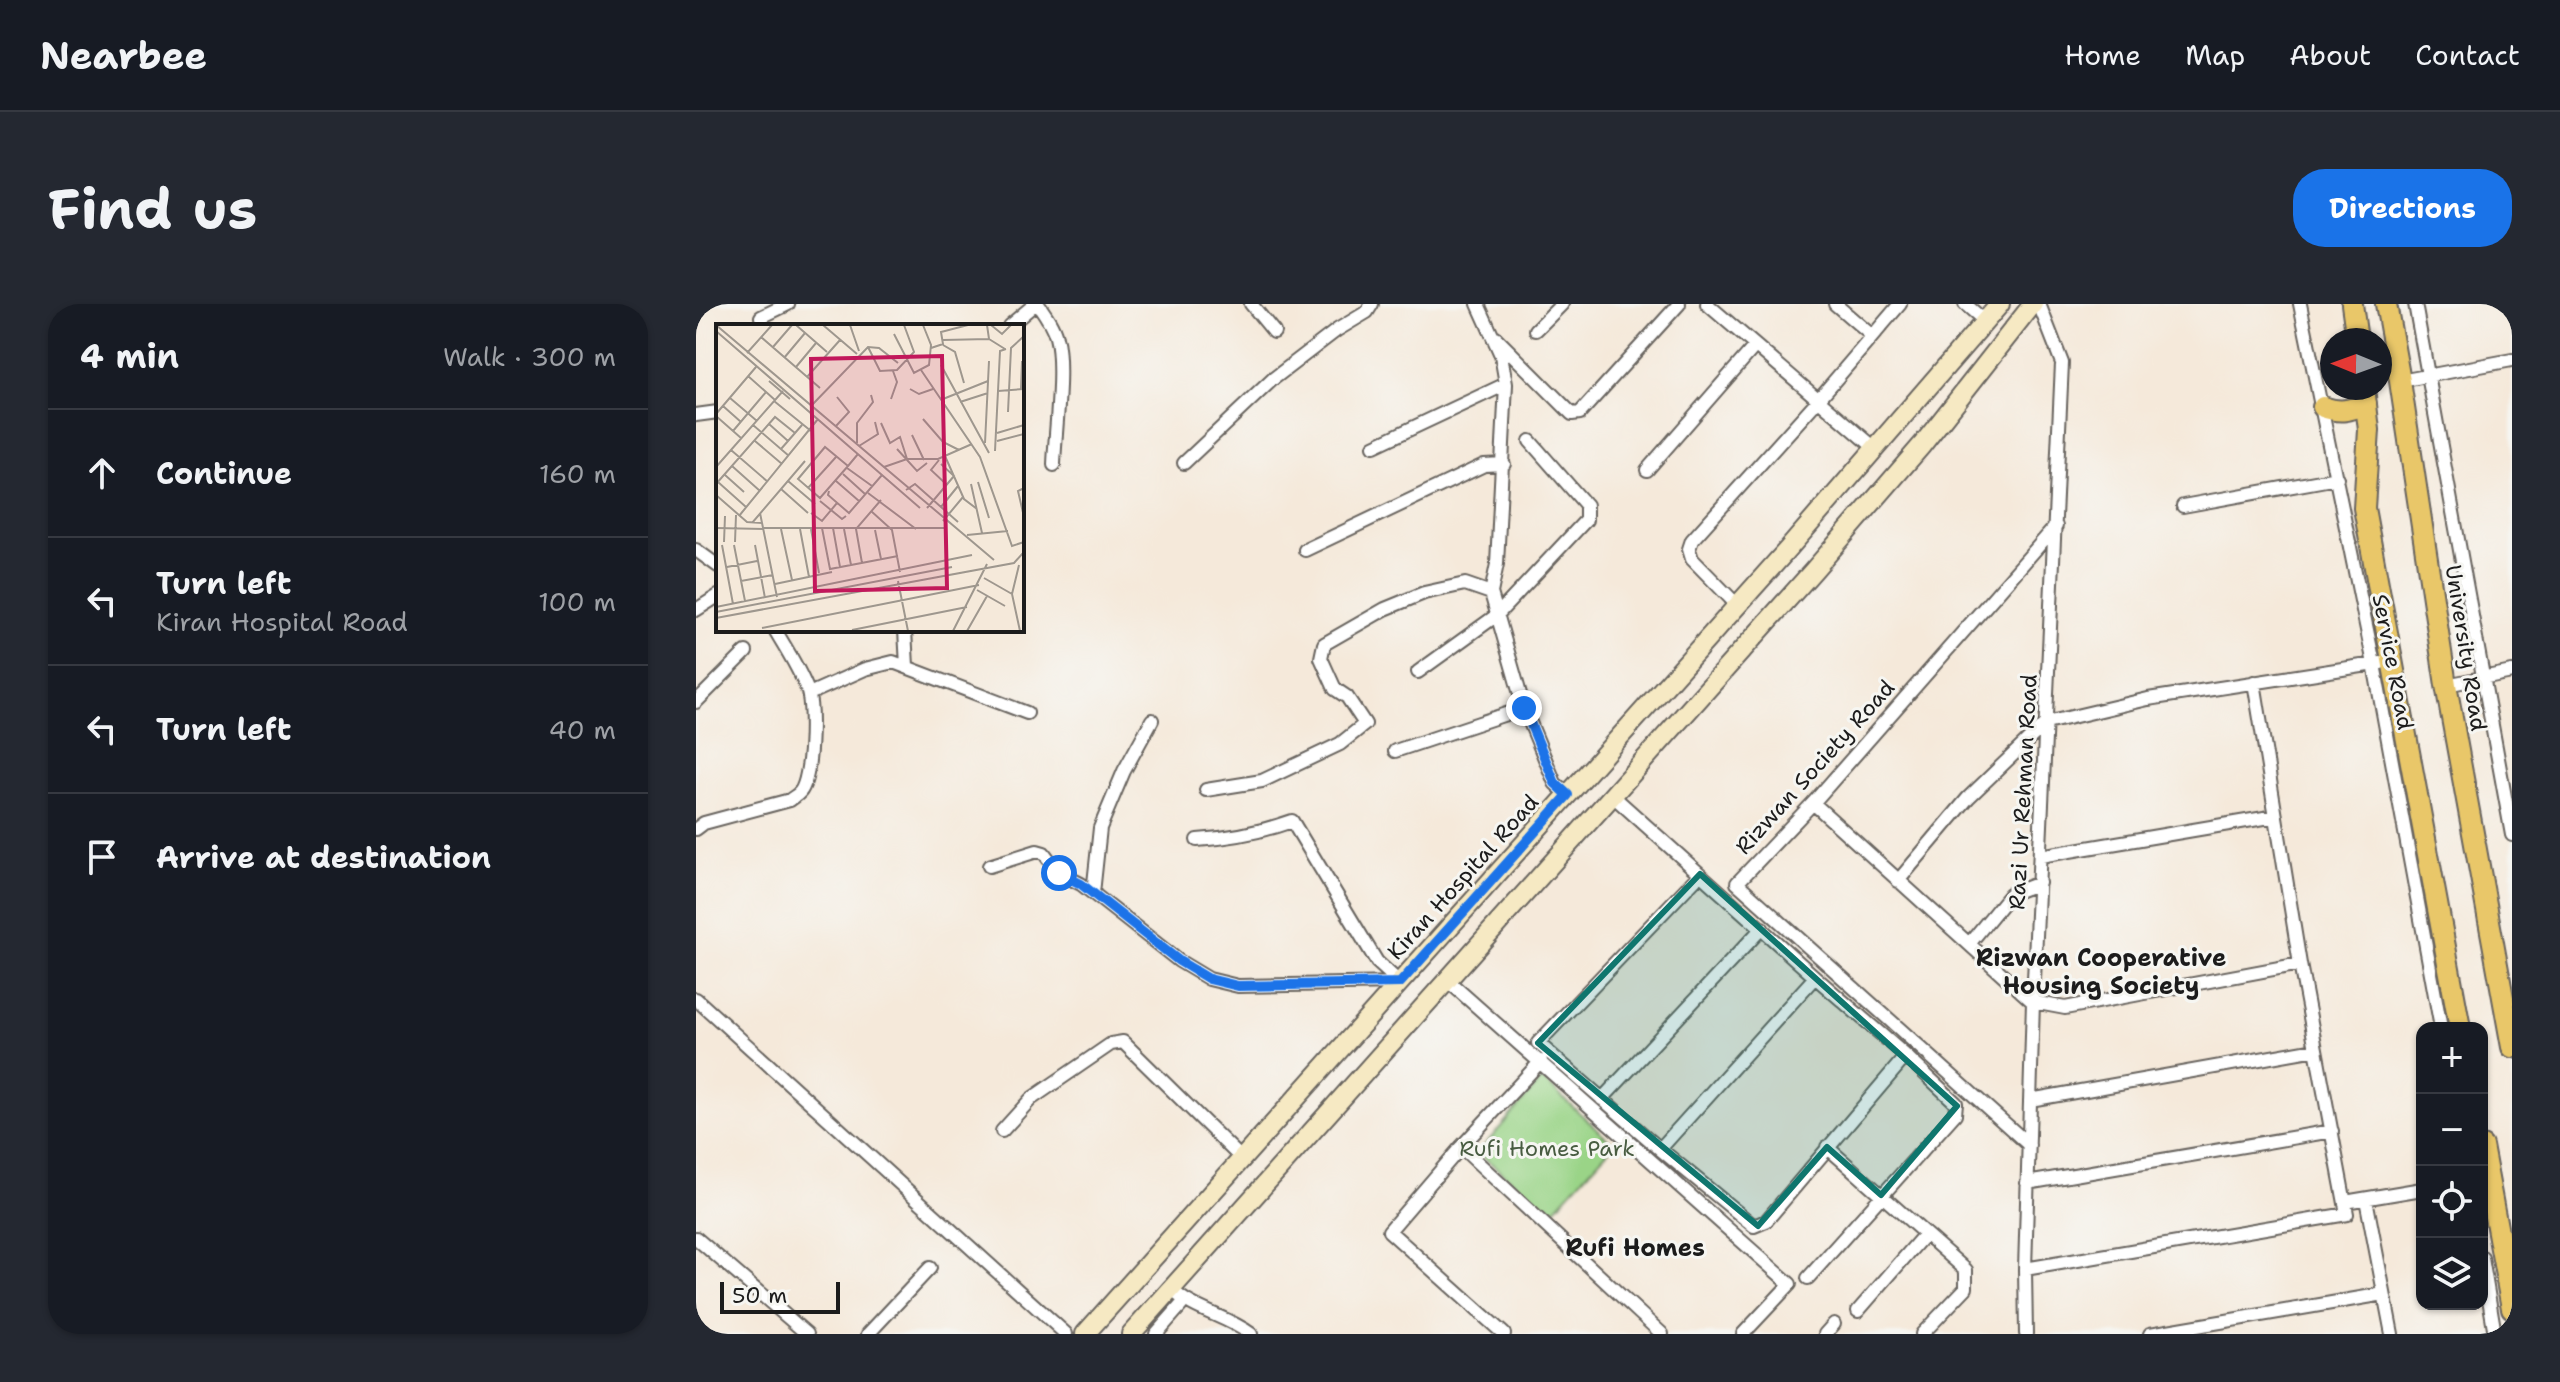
<!DOCTYPE html>
<html lang="en">
<head>
<meta charset="utf-8">
<style>
  body { margin:0; font-family:"Shantell Sans",sans-serif; background:#242831; color:#f1f3f6 }
  .controls { position:absolute; right:24px; bottom:24px; display:grid; overflow:hidden; border-radius:16px; box-shadow:0 2px 6px #0004 }
  .controls button { width:72px; height:72px; display:grid; place-items:center; padding:0; border:0; border-bottom:2px solid #363941; background:#171b24; color:#f1f3f6; font:40px sans-serif }
  .compass { position:absolute; left:1624px; top:24px; width:72px; height:72px; border-radius:50%; background:#171b24; box-shadow:0 2px 6px #0004; rotate:271deg }
  .scale { position:absolute; left:24px; bottom:20px; width:120px; box-sizing:border-box; padding-left:8px; border:4px solid #1c1c1c; border-top:0; font-size:22px; line-height:28px; white-space:nowrap; color:#1c1c1c; -webkit-text-stroke:6px #f6f6f2; paint-order:stroke }
  .stop { position:absolute; width:24px; height:24px; margin:-18px; border:6px solid #1a73e8; border-radius:50%; background:#fff }
  .stop.end { background:#1a73e8; border-color:#fff; box-shadow:0 2px 8px #0008 }
  .list { margin:0; padding:0; list-style:none }
  h2 { display:flex; justify-content:space-between; align-items:center; height:104px; margin:0; padding:0 32px; font-size:34px }
  h2 small { font-size:26px; font-weight:400; color:#9ea1a6 }
  .list li { display:grid; grid-template-columns:52px 1fr auto; gap:24px; align-items:center; box-sizing:border-box; height:128px; padding:0 32px; border-top:2px solid #363941 }
  .list b { display:block; font-size:30px; white-space:nowrap }
  .list p { margin:0; font-size:26px; white-space:nowrap; color:#9ea1a6 }
  .list em { font-size:26px; font-style:normal; color:#9ea1a6 }
  .icon { flex:none; width:44px; height:44px; fill:none; stroke:currentColor; stroke-width:2; stroke-linecap:round; stroke-linejoin:round }
  .map { position:relative; flex:none; width:1816px; height:1030px; overflow:hidden; border-radius:32px }
  header { display:flex; align-items:center; gap:48px; box-sizing:border-box; height:112px; padding:0 40px; background:#171b24; border-bottom:2px solid #363941 }
  header strong { font-size:38px }
  nav { display:flex; gap:44px; margin-inline-start:auto; font-size:28px }
  .intro { display:flex; align-items:center; justify-content:space-between; box-sizing:border-box; height:192px; padding:0 48px }
  h1 { margin:0; font-size:56px }
  .button { padding:20px 36px; border-radius:32px; background:#1a73e8; color:#fff; font-size:28px; font-weight:700 }
  main { display:flex; gap:48px; padding:0 48px }
  aside { flex:1; background:#171b24; border-radius:32px; box-shadow:0 2px 6px #0004 }
  .map>svg:first-child { display:block }
  .green { fill:#9ad487; stroke:#5b7852; stroke-width:2 }
  .lines { fill:none; stroke-linecap:round; stroke-linejoin:round }
  .minor-casing { stroke:#68645e; stroke-width:16 }
  .secondary-casing { stroke:#68645e; stroke-width:22 }
  .primary-casing { stroke:#68645e; stroke-width:24 }
  .minor { stroke:#fff; stroke-width:12 }
  .secondary { stroke:#f6e9c3; stroke-width:18 }
  .primary { stroke:#e9c769; stroke-width:20 }
  .route { stroke:#1a73e8; stroke-width:10 }
  .marked { fill:#0f766e; fill-opacity:0.2; stroke:#0f766e; stroke-width:6; stroke-linejoin:round }
  .labels { text-anchor:middle; dominant-baseline:central; stroke-width:6; stroke-linejoin:round; paint-order:stroke }
  .street-label { font-size:22px; fill:#1c1c1c; stroke:#f6f6f2 }
  .park-label { font-size:22px; fill:#485c41; stroke:#f6f6f2 }
  .neighbourhood-label { font-size:24px; font-weight:bold; fill:#1c1c1c; stroke:#f6f6f2 }
  .inset-road { fill:none; stroke:#9e978e; stroke-width:2 }
  .view { fill:#c2185b; fill-opacity:0.15; stroke:#c2185b; stroke-width:4 }
  .inset-edge { fill:none; stroke:#1c1c1c; stroke-width:4 }
</style>
</head>
<body>
<header>
<strong>Nearbee</strong>
<nav><a>Home</a><a>Map</a><a>About</a><a>Contact</a></nav>
</header>
<div class="intro"><h1>Find us</h1><a class="button">Directions</a></div>
<main>
<aside>
<h2>4 min<small>Walk · 300 m</small></h2>
<ul class="list">
<li><svg class="icon" aria-label="ahead" viewBox="0 0 24 24"><path d="M12 20V5M6 11l6-6 6 6"/></svg><div><b>Continue</b></div><em>160 m</em></li>
<li><svg class="icon" aria-label="left" viewBox="0 0 24 24"><path d="M17 20v-9H6M10 6l-5 5 5 5"/></svg><div><b>Turn left</b><p>Kiran Hospital Road</p></div><em>100 m</em></li>
<li><svg class="icon" aria-label="left" viewBox="0 0 24 24"><path d="M17 20v-9H6M10 6l-5 5 5 5"/></svg><div><b>Turn left</b></div><em>40 m</em></li>
<li><svg class="icon" aria-label="arrive" viewBox="0 0 24 24"><path d="M6 21V4h12l-3 4 3 4H6"/></svg><div><b>Arrive at destination</b></div></li>
</ul>
</aside>
<div class="map">
<svg width="1816" height="1030" viewBox="0 0 1816 1030">
  <rect width="100%" height="100%" fill="#f6f6f2"/>
  <filter id="ink" filterUnits="userSpaceOnUse"><feTurbulence type="fractalNoise" baseFrequency=".0125" numOctaves="2"/><feDisplacementMap in="SourceGraphic" scale="16" xChannelSelector="R" yChannelSelector="G"/><feConvolveMatrix kernelMatrix="1 2 1 2 8 2 1 2 1" color-interpolation-filters="sRGB"/></filter>
  <filter id="wash" filterUnits="userSpaceOnUse"><feTurbulence type="fractalNoise" baseFrequency=".006" numOctaves="4" result="noise"/><feDisplacementMap in="SourceGraphic" scale="32" xChannelSelector="R" yChannelSelector="G"/><feGaussianBlur stdDeviation="1.8" result="paint"/><feColorMatrix in="noise" values="0 0 0 0 0 0 0 0 0 0 0 0 0 0 0 0 0 1.4 0 .05"/><feComposite in="paint" operator="in"/></filter>
  <g filter="url(#wash)">
    <rect width="100%" height="100%" fill="#f5e9da"/>
    <!-- green -->
    <path class="green" d="M846 775 918 840 858 906 852 905 782 849Z"/>
  </g>
  <g filter="url(#ink)">
    <g class="lines">
      <defs>
        <path id="minor" d="M342 0C349 10 357 21 360 33 368 62 359 129 358 161
          M555 0 578 28
          M782 0 805 51 810 80 801 260 795 289 828 404 859 479 872 491
          M1011 0 1180 145
          M1139 0 1175 31
          M1269 0 1290 18
          M1604 0 1678 360 1745 724
          M1719 0 1816 531
          M65 13 92 0
          M313 22 339 0
          M840 26 866 0
          M800 34 876 110 884 109 983 0
          M1704 77 1816 56
          M0 111 22 108
          M678 142 810 80
          M488 159 577 75 641 26 671 8 676 0
          M951 166 1059 42
          M1487 202 1641 174
          M0 246 22 262
          M609 246 788 161 808 160
          M1041 301 996 255 993 245 996 236 1122 96 1204 0
          M0 306 22 292
          M209 326 211 362
          M722 368 801 311 890 216V201L834 137
          M1750 381 1816 368
          M113 390 169 365 197 358 331 409
          M0 398 50 348
          M699 447 828 404
          M510 486 566 477 644 440 669 420 651 393 639 385 625 354 628 340 689 305 728 289 769 280 795 289
          M917 492 1119 673 1210 752 1070 917 1058 922 964 845 842 739 1004 570
          M1117 499 1337 698 1369 704 1604 660
          M0 525 8 519 94 496C97 493 101 492 104 488 116 475 117 405 112 388 104 366 91 346 79 326
          M501 536C535 534 565 528 596 517L681 658 704 679
          M1344 552 1580 512
          M293 562 341 547 348 549 363 569 385 580 483 657 513 675 542 682 704 679
          M1202 577 1272 494 1350 419 1452 395 1685 359
          M397 589 404 524 428 467 456 416
          M1273 640 1314 590 1343 579
          M751 676 1094 980 1047 1030
          M0 695 370 1030
          M906 795 1066 624
          M1334 796 1620 745
          M306 827 335 795 415 740 427 738 546 855
          M1333 841 1041 579 1117 499 1360 222
          M765 843 966 1030
          M1131 843 1270 966V984L1226 1030
          M964 845 1119 673
          M1331 879 1636 827
          M1670 895 1696 1030
          M1649 898 1726 885
          M0 934 111 1030
          M1786 954 1799 1030
          M1329 965 1651 910 1604 660 1558 378
          M1112 974 1259 810 1260 799 1210 752
          M475 985C498 1007 529 1011 555 1030
          M1162 1007 1229 930
          M172 1030 234 964
          M460 1030 488 998
          M808 1030 693 927 765 843 845 757
          M1129 1030 1138 1020
          M1330 1030 1329 965 1337 698 1366 59 1343 0
          M1454 1030 1688 990"/>
        <path id="secondary" d="M389 1030 1092 245 1304 0
          M435 1030 1117 267 1226 141 1337 0"/>
        <path id="primary" d="M1656 0 1661 36
          M1690 0 1704 77 1750 381 1816 743
          M1668 84 1673 126 1668 204 1764 724
          M1627 103C1644 109 1654 107 1670 99
          M1786 842 1816 1004"/>
      </defs>
      <!-- minor casing -->
      <use href="#minor" class="minor-casing"/>
      <!-- secondary casing -->
      <use href="#secondary" class="secondary-casing"/>
      <!-- primary casing -->
      <use href="#primary" class="primary-casing"/>
      <!-- minor -->
      <use href="#minor" class="minor"/>
      <!-- secondary -->
      <use href="#secondary" class="secondary"/>
      <!-- primary -->
      <use href="#primary" class="primary"/>
    </g>
  </g>
  <g class="lines" filter="url(#ink)">
    <!-- route -->
    <path class="route" d="M363 569 385 580 483 657 513 675 542 682 704 679 872 491 859 479 828 404"/>
  </g>
  <!-- marked area -->
  <path class="marked" d="M1004 570 1261 802 1185 891 1131 843 1062 922 842 739Z"/>
  <g class="labels">
    <!-- street labels -->
    <g class="street-label">
      <text transform="translate(1770 344) rotate(81)">University Road</text>
      <text transform="translate(1697 358) rotate(79)">Service Road</text>
      <text transform="translate(1119 463) rotate(-48)">Rizwan Society Road</text>
      <text transform="translate(1327 488) rotate(-87)">Razi Ur Rehman Road</text>
      <text transform="translate(767 573) rotate(-48)">Kiran Hospital Road</text>
    </g>
    <!-- park labels -->
    <g class="park-label">
      <text x="851" y="844">Rufi Homes Park</text>
    </g>
    <!-- neighbourhood labels -->
    <g class="neighbourhood-label">
      <text x="1405" y="654">Rizwan Cooperative<tspan x="1405" dy="28">Housing Society</tspan></text>
      <text x="939" y="944">Rufi Homes</text>
    </g>
  </g>
  <!-- overview -->
  <g transform="translate(20 20)">
    <rect width="308" height="308" fill="#f5e9da"/>
    <path class="inset-road" d="M0 1 278 236M80 1 111 28M107 1 141 30M134 1 143 27M271 1 273 15 289 25M275 1 286 10 295 1M0 7 204 184M178 10 198 49 213 41 215 21 207 1M45 13 104 64M227 16 273 15M227 21 239 28 248 59M57 23 76 1M152 23 164 47 181 46 198 28 188 1M215 24 227 20 225 8 252 1M31 29 56 1M68 34 89 9M225 41 273 129M80 43 100 19M205 46 264 133 296 222 308 218M32 52 59 76M91 53 124 16M53 57 74 75M194 65 203 70 217 65M305 65 306 37M282 67 308 65M14 74 41 97M175 75 181 58 177 47M227 75 272 57M58 77 95 107M244 78 272 69M96 81 152 23 163 24 182 39M7 82 25 98M292 88 295 24 308 12M0 90 40 43M0 92 25 114M207 95 227 118 243 126M165 99 174 119 184 113 191 135M53 100 72 117M37 101 73 132M120 102 133 88 121 73M17 107 50 68M281 109 308 101M196 111 208 136M39 117 66 140M281 117 308 110M141 119V99L157 78 155 71M269 119 273 37M143 122 162 110 159 98M65 125 86 101M181 125 201 147 211 139M15 126 52 158M279 127 284 27 290 25M229 132 248 175 261 185M223 136 215 146 230 160M16 142 44 167M132 142 109 123 82 155 104 174 132 142 142 130M0 143 67 67M168 143 191 135H222L256 120M131 144 156 162M127 150 149 170M9 151 28 168M72 157 99 180M120 157 143 177M2 158 30 183M262 158 273 194M0 160 59 93 79 109M255 160 266 209M92 164 120 133M308 164 302 167 308 193M65 165 92 189M190 166 199 160 242 198M113 167 112 171 133 189 166 151M152 169 200 205M0 171 31 198 46 199M104 177 126 195 130 192M225 183 242 162M211 184 238 152 225 140M155 187 176 206 184 248M44 189 61 273M95 189 106 197 121 179M23 192 102 95M227 197 247 173M36 199 89 137M0 204 48 205M47 204H230M106 204 114 245 182 232M117 204 124 243M65 205 76 256M84 205 93 253M95 205 103 249M128 205 135 241M159 206 165 235M251 211 292 207M8 218 9 192M19 218 20 191M6 221 17 280M18 221 29 277M39 221 49 274M146 239 140 205 165 176M303 241 296 270 304 307M11 243 41 237M268 254 296 270M25 257 57 251M182 257 192 307M59 260 116 248M261 266 289 282M0 283 256 231M0 288 236 243M0 294 298 239 308 228M46 304 263 261M136 306 251 283M237 307 271 240M251 307 271 272"/>
    <path class="view" d="M226 32 231 264 99 267 95 35Z"/>
    <rect width="308" height="308" class="inset-edge"/>
  </g>
</svg>
<div class="controls">
<button>+</button>
<button>−</button>
<button><svg class="icon" aria-label="locate" viewBox="0 0 24 24"><circle cx="12" cy="12" r="6"/><path d="M12 2v4M12 18v4M2 12h4M18 12h4"/></svg></button>
<button><svg class="icon" aria-label="layers" viewBox="0 0 24 24"><path d="M12 4l9 5-9 5-9-5zM3 14l9 5 9-5"/></svg></button>
</div>
<svg class="compass" viewBox="-18 -18 36 36"><path d="M0-13l5 13h-10z" fill="#e53935"/><path d="M0 13l5-13h-10z" fill="#9ea1a6"/></svg>
<div class="scale">50 m</div>
<div class="stop" style="left:363px;top:569px"></div>
<div class="stop end" style="left:828px;top:404px"></div>
</div>
</main>
</body>
</html>
